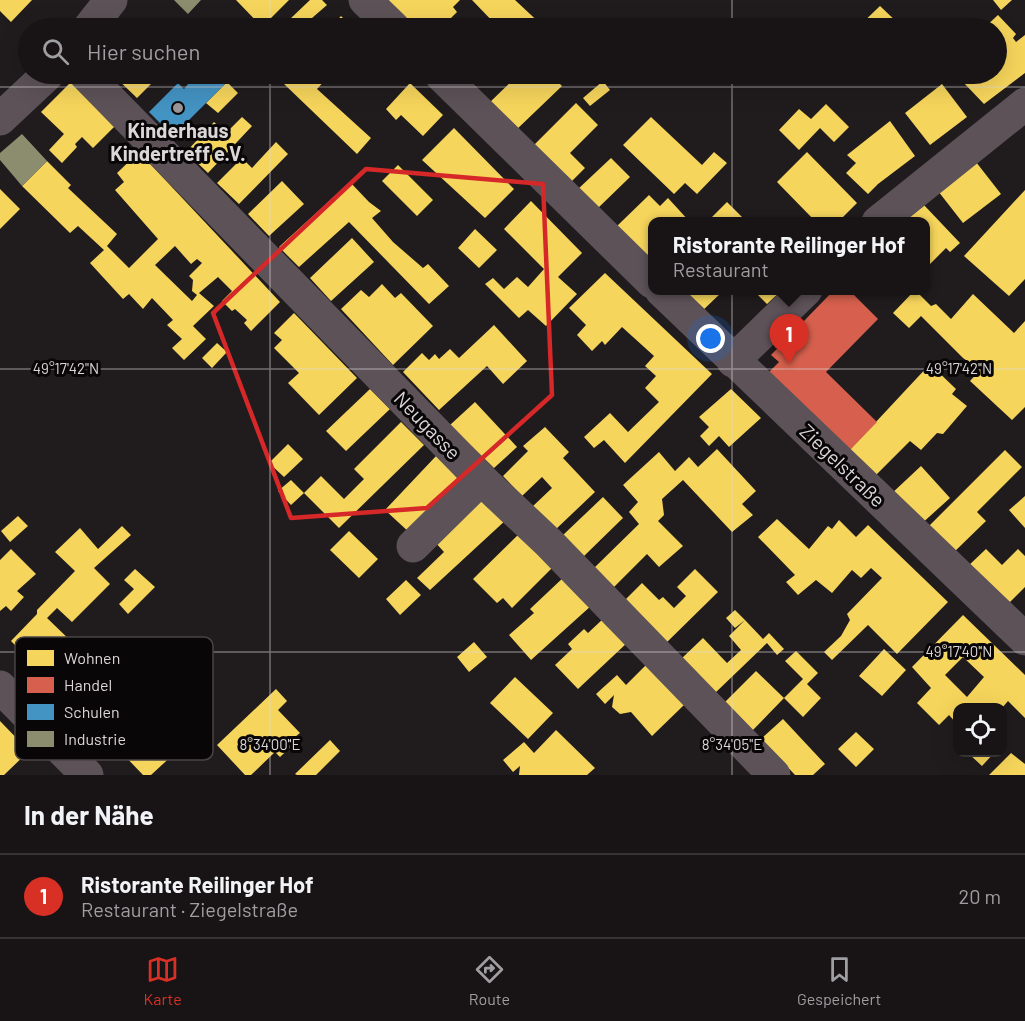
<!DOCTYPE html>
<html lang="de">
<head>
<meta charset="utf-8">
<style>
  body { margin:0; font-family:Barlow,sans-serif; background:#252123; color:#f1f3f6 }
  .controls { position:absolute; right:18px; bottom:18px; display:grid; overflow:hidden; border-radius:12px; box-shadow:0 6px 24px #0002 }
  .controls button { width:54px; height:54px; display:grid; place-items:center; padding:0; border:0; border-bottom:2px solid #363335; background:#181416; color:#f1f3f6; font:30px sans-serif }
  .you { position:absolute; left:711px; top:339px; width:21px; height:21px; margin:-15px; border:4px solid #fff; border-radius:50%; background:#1a73e8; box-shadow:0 0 0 9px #1a73e833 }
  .badge { display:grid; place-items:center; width:39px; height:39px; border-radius:50%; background:#d93025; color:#fff; font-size:20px; font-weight:700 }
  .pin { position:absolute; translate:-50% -50px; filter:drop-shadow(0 2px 3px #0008) }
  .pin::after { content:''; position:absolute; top:32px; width:21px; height:18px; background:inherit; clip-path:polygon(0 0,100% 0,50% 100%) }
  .popup { position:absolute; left:648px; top:217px; width:282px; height:78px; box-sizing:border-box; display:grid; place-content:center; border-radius:12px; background:#181416; filter:drop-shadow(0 2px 4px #0005); font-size:20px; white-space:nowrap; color:#9f9ea1 }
  .popup b { font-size:22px; color:#f1f3f6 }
  .popup::after { content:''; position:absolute; left:50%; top:100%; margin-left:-12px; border:12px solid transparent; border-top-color:#181416 }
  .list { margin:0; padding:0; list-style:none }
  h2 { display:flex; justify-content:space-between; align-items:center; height:78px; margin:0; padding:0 24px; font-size:26px }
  h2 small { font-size:20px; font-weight:400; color:#9f9ea1 }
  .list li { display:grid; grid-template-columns:39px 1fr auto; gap:18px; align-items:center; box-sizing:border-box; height:84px; padding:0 24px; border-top:2px solid #363335 }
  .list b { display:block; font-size:22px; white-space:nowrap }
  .list p { margin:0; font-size:20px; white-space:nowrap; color:#9f9ea1 }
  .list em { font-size:20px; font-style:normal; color:#9f9ea1 }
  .icon { flex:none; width:33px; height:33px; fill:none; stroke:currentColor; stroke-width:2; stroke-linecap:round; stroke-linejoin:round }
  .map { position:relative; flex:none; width:1025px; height:775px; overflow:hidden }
  .search { position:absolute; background:#181416; box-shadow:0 6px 24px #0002; left:18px; right:18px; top:18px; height:66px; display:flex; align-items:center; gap:15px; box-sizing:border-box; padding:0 21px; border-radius:33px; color:#9f9ea1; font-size:22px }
  .sheet { height:162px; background:#181416 }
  nav { display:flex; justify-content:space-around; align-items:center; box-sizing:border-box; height:84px; border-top:2px solid #363335; background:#181416; font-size:16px; color:#9f9ea1 }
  nav a { display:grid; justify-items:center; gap:3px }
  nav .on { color:#d93025 }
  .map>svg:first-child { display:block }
  .homes { fill:#f6d55c; fill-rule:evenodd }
  .shops { fill:#d6604d }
  .schools { fill:#4393c3 }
  .industry { fill:#8c8c6e }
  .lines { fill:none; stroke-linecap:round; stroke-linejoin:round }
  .minor { stroke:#5c5258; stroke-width:33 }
  .marked { fill:none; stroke:#d62828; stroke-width:4.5; stroke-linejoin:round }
  .ticks { fill:none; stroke:#dbd6d7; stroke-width:1.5; stroke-opacity:0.45 }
  .poi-dot { fill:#9a9596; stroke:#090607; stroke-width:2 }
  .labels { text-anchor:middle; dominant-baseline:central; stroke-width:6; stroke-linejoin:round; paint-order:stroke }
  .poi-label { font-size:20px; font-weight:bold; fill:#dbd6d7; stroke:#090607 }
  .street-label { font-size:20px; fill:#dbd6d7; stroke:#090607 }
  .key { fill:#090607; stroke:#484445; stroke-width:1.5 }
  .key-label { font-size:16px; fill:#dbd6d7 }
  .ticks-label { font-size:15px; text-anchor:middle; fill:#dbd6d7; stroke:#090607; stroke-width:6; stroke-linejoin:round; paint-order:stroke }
</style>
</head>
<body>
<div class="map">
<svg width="1025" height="775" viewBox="0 0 1025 775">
  <rect width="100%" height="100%" fill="#201b1d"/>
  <!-- homes -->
  <path class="homes" d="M0 0H32L11 22 0 11Z
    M236 0H289L262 27Z
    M310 0H322L327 5 312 18 317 28H299L290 19Z
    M387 0H460L453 7 457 12 441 28H413Z
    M472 0H515L545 28H499Z
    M993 0H1012L1001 10Z
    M880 6 899 24 895 28H857Z
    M998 15 1016 34 1013 38 1016 42 1025 35V73L984 104 962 81 971 74H996V28H984Z
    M341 16 353 28H330Z
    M112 74H161L137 98Z
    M293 74H331L317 89 371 138 357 154 283 83Z
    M356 74H375L366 83Z
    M457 74H483L470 87Z
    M519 74H550L562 86 514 132 487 105Z
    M72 81 116 125 93 148 82 137 75 144 77 147 62 163 49 150 64 134 41 112Z
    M603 81 610 90 590 106 583 98Z
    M227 82 238 93 218 113 206 103Z
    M410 83 443 115 423 136 401 115 396 120 386 109Z
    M942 84 967 117 930 145 905 113Z
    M576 103 598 125 570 153 585 168 569 184 531 148Z
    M826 104 849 127 834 142 820 128 799 150 779 130 799 109 811 119Z
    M242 117 252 126 208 173 186 152 214 122 226 133Z
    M651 117 702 165 714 152 727 163 697 194 685 183 674 194 623 145Z
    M890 121 915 156 878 184 868 194 846 173 856 163 847 155Z
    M454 128 514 189 485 218 422 160Z
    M276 142 288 154 239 204 217 183 242 158 252 168Z
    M139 152 280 302 251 331 244 323 247 320 235 309 232 311 222 301 232 291 218 277 199 293 214 306 193 326 206 339 184 360 172 348 182 339 167 325 173 320 152 298 143 309 129 294 123 299 90 263 104 250 78 226 70 233 22 186 47 161 71 185 68 188 117 234 107 246 129 268 158 239 115 190 124 182 117 173ZM175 246 191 264 197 259 202 263 189 276 193 280 192 291 197 295 192 301 155 265Z
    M807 152 857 203 838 222H816L777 182Z
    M611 158 630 177 596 210 577 190Z
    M976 162 1001 194 963 223 938 191Z
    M398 165 433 200 417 216 382 181Z
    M282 181 304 204 269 236 248 214Z
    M350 182 369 202 381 211 372 218 393 242 423 268 428 264 449 286 429 304 349 222 299 267 279 247Z
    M0 189 20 209 0 229Z
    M1025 190V279L1009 296 964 256Z
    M649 195 660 206 668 198 690 222H652V264L616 227Z
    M531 201 582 253 558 277 577 294 546 326 528 310 519 318 485 284 493 278 504 289 517 277 528 287 544 269 504 229Z
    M727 202 745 220 710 222 709 220Z
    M923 204 960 243 950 252 946 248 926 268V222H904Z
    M475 229 497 250 479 268 458 248Z
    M352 238 374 262 331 301 310 278Z
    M605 273 712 374 625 463 604 440 594 448 584 437 610 413 628 432 659 402 645 388 656 376 645 366 654 356 622 327 605 345 602 341 592 351 577 335 586 325 569 308Z
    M382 284 395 298 401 293 433 326 393 365 341 309 361 290 369 297Z
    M915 290 931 306 936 304 951 319 973 294 1014 333 1025 321V407L1012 420 970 381 980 370 963 358 921 316 909 328 893 313Z
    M678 291H723L700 313Z
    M754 291H781L767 304Z
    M294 313 357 378 319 415 288 383 299 373 274 348 282 340 274 333Z
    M494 325 527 361 503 384 487 366 439 410 403 372 422 353 429 360 435 354 439 359 450 349 459 358Z
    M217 343 227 352 212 368 202 358Z
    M930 364 956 389 952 394 967 406 943 434 937 433 921 450 910 441 872 479 846 454Z
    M370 389 390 409 346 451 326 431Z
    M731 389 761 418 729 447 719 436 709 446 700 436 709 427 699 417Z
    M475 402 517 447 494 468 450 425Z
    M401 422 424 445 339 528 304 493 321 476 344 499 364 479 354 469Z
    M545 427 569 452 563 458 595 492 554 531 532 507 552 488 542 477 522 496 503 476 528 451 523 446Z
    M288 444 303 459 284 477 269 463Z
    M717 449 756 491 742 504 753 515 732 532 683 480 662 499 664 515 658 521 683 546 659 567 647 554 612 589 593 569 639 524 629 512 638 502 623 485 659 452 675 471 689 457 698 467Z
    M1005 450 1022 467 977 512 986 521 950 556 924 531Z
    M437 455 462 478 411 534 385 510Z
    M921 466 950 498 919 526 890 495Z
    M291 480 304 493 291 505 278 491Z
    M485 495 507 519 430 590 417 578 444 552 434 541Z
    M1025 496V528L1009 510Z
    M603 497 623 518 583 557 562 536Z
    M18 516 28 526 10 542 1 531Z
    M777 519 809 549 828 526 832 529 839 520 856 537 868 525 948 602 897 654 868 625 832 660 824 652 841 636 850 620 847 614 882 578 871 568 861 578 852 570 832 593 816 580 798 595 786 582 795 575 758 537Z
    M122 526 131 535 94 568 110 584 72 622 57 608 47 618 76 646 59 661 51 654 38 669 11 641 37 614V610L75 571 55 552 80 528 98 549Z
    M349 531 378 559 359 578 330 550Z
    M522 531 555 565 512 608 503 598 497 603 473 579Z
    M11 549 36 574 17 591 24 597 11 611 6 606 0 611V560Z
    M986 549 1002 565 1018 549 1025 556V587L1006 606 966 568Z
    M135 569 155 587 128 614 119 604 134 589 124 580Z
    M695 569 718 592 664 645 622 603 642 583 659 600 663 597 674 608 686 596 677 587Z
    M565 576 592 605 531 660 509 635 534 613 530 609Z
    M406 580 421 595 400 615 386 599Z
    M735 610 745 620 735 628 726 618Z
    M963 615 1025 675V718L1008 701 1002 708H958L957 724 949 715 939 725 917 703 931 688 912 667ZM963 657 984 677 967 697 945 675Z
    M604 618 628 642 578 689 555 665 572 649 568 644 584 629 588 633Z
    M745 620 763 639 769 633 784 649 777 655 767 643 714 694 680 660 703 638 727 663 741 650 729 636Z
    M474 642 487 657 469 672 457 657Z
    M147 646 213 715 173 750 176 752 151 775H143L121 752 174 702 165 692 147 710 135 697 144 687 125 668Z
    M94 647 108 660 97 675 117 695 103 710 94 701 82 713 58 689 86 663 82 659Z
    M884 649 906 670 882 696 859 676Z
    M796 651 818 673 807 684 821 698 803 717 784 698 803 679 785 661Z
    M646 665 684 705 652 736 631 712 620 714 612 707 614 695 605 704 596 694 617 675 626 685Z
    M756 671 784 698 752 731 724 703Z
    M515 677 553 713 528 739 490 703Z
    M276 689 287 701 278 710 300 733 295 737 298 740 280 757 275 752 251 775H245L217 745Z
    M783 719 825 764 813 775H795L761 739Z
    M0 721 29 751 4 775H0Z
    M556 730 595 768 587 775H519L520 766 513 772 503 760 524 742 534 753Z
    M856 732 874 749 856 767 838 749Z
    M330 740 340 751 316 775H297L295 774Z
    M968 753H994L982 766Z
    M1011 753 1025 764V775H989Z"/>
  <!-- shops -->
  <path class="shops" d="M834 290H849L878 319 826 372 877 422 846 454 765 376 779 362 771 355Z"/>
  <!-- schools -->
  <path class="schools" d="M207 74H235L173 136 149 112 178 83 184 89 192 79 197 84Z"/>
  <!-- industry -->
  <path class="industry" d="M174 0H201L188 14Z
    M22 134 47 161 22 186 0 160V153Z"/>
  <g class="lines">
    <!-- minor -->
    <path class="minor" d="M365 0 394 28
      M89 28 111 0
      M85 74 481 479 549 543 774 775
      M440 74 652 282
      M0 119 48 74
      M878 222 1025 104
      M661 290 1025 639
      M733 361 806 290
      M413 546 481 479
      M0 687 87 775"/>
  </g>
  <!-- marked area -->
  <path class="marked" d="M366 169 543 184 552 395 427 508 291 518 213 313Z"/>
  <!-- ticks -->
  <path class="ticks" d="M270 0V28M732 0V28M270 74V775M732 74V775M0 87H1025M0 369H1025M0 652H1025"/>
  <!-- markers -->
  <circle class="poi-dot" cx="178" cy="108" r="6"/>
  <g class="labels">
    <!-- poi labels -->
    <g class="poi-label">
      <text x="178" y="130">Kinderhaus<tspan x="178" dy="23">Kindertreff e.V.</tspan></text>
    </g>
    <!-- street labels -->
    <g class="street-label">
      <text transform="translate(428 425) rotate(46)">Neugasse</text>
      <text transform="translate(843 465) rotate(44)">Ziegelstraße</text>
    </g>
  </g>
  <!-- legend -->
  <rect x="15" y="637" width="198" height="123" rx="9" class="key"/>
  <rect x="27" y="650" width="27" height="16" fill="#f6d55c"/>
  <rect x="27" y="677" width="27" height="16" fill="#d6604d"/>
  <rect x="27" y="704" width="27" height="16" fill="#4393c3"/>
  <rect x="27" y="731" width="27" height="16" fill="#8c8c6e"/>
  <g class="key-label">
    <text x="64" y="664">Wohnen</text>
    <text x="64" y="691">Handel</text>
    <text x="64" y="718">Schulen</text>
    <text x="64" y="745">Industrie</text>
  </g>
  <g class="ticks-label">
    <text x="66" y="374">49°17'42"N</text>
    <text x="959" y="374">49°17'42"N</text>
    <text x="959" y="657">49°17'40"N</text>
    <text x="270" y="750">8°34'00"E</text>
    <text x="732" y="750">8°34'05"E</text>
  </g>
</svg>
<div class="controls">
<button><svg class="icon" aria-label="locate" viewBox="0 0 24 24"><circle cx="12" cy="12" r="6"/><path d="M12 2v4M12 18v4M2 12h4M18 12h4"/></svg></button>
</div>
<div class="you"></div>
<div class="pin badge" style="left:789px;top:364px">1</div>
<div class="popup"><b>Ristorante Reilinger Hof</b>Restaurant</div>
<div class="search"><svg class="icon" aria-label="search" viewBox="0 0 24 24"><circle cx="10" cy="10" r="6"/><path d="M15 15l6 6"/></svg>Hier suchen</div>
</div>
<section class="sheet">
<h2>In der Nähe<small></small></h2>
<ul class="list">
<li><span class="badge">1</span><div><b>Ristorante Reilinger Hof</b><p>Restaurant · Ziegelstraße</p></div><em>20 m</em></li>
</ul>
</section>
<nav>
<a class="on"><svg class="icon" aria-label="map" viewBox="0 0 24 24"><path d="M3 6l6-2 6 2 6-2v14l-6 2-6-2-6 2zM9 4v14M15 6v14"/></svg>Karte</a>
<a><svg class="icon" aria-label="directions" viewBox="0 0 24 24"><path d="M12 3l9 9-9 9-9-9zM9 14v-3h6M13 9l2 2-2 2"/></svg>Route</a>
<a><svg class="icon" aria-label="saved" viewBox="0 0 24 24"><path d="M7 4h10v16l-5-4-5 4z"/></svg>Gespeichert</a>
</nav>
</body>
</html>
